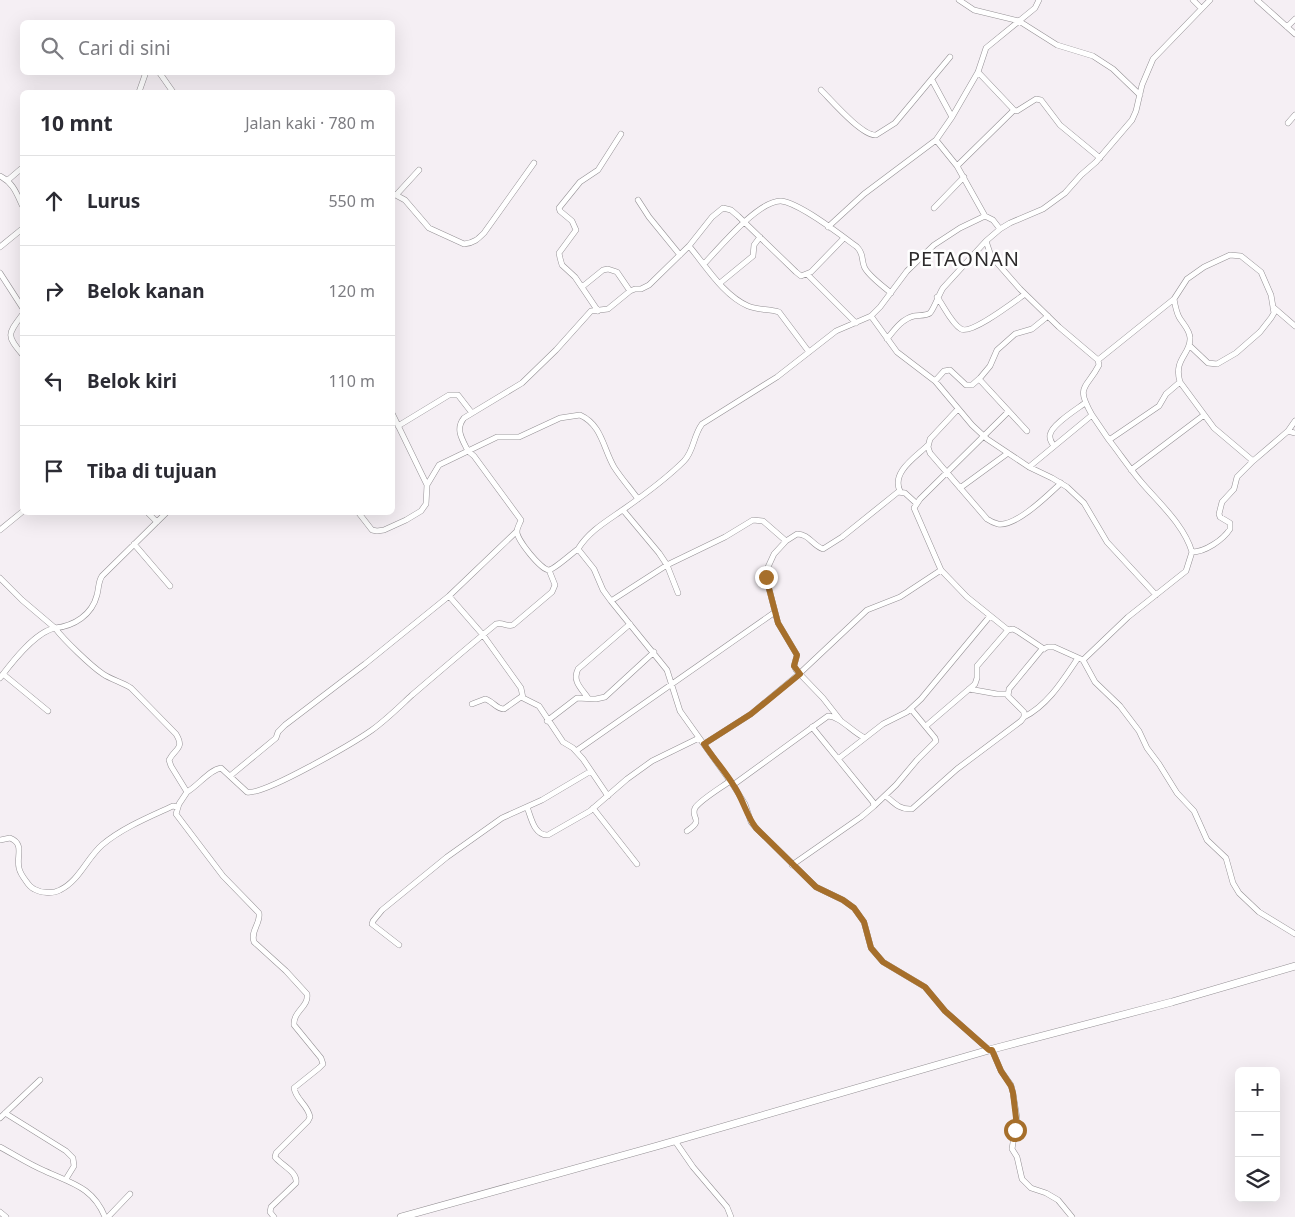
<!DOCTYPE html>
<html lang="id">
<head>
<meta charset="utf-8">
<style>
  body { margin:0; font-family:"Noto Sans",sans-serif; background:#f7f7f7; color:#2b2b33 }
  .controls { position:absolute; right:15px; bottom:15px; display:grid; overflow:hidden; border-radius:8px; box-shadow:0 5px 20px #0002 }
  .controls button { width:45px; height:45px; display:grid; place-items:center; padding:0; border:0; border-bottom:1px solid #e1e1e2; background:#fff; color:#2b2b33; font:25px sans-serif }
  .stop { position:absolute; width:15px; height:15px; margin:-11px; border:4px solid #a66f2b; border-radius:50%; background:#fff }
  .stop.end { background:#a66f2b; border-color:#fff; box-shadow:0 1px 5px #0008 }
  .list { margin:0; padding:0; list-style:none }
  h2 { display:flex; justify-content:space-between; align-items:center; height:65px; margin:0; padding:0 20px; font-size:21px }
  h2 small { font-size:16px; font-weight:400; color:#7c7c81 }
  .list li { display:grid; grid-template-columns:32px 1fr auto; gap:15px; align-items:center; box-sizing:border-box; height:90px; padding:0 20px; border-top:1px solid #e1e1e2 }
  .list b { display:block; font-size:19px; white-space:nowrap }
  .list em { font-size:16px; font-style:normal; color:#7c7c81 }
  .icon { flex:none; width:28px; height:28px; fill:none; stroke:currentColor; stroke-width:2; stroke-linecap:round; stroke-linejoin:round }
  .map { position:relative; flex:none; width:1295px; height:1217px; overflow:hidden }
  .search { position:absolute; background:#fff; box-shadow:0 5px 20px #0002; left:20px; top:20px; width:375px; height:55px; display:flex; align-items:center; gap:12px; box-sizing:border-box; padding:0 18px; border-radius:8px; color:#7c7c81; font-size:19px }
  .panel { position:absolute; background:#fff; box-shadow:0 5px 20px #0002; left:20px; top:90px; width:375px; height:425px; border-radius:8px }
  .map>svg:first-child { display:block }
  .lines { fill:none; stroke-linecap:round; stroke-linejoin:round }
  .street-casing { stroke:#949094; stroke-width:6 }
  .secondary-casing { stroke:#949094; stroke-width:8 }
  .street { stroke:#fff; stroke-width:5 }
  .secondary { stroke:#fff; stroke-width:7 }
  .route { stroke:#a66f2b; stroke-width:6 }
  .labels { text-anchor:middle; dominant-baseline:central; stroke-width:5; stroke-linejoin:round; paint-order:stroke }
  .quarter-label { font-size:20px; letter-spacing:1px; fill:#2d2b2c; stroke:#fff }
</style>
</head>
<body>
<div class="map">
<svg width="1295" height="1217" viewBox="0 0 1295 1217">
  <rect width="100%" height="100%" fill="#f5eff4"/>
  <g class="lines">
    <defs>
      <path id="street" d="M959 0 974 10 1019 21 1057 45 1093 56 1113 69 1140 95
        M1193 0 1201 8
        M1257 0 1295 34
        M1287 27 1295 19
        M159 72 173 92
        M978 72 1014 110 1017 111 1036 99 1041 100 1060 125 1100 158
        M932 80 952 117
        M821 90C832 101 862 136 876 135L895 123 950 57
        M139 92 146 72
        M1288 123 1295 115
        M936 140 957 166 985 216
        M957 166 1014 110
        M0 176C13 183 16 192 22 205
        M8 180 22 168
        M392 193 405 200 429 228 464 244C474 243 478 239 484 233L534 163
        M397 194 419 170
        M638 200 649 217 680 255
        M934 208 964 177
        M828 227 864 194 936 140 952 117 978 72 986 48 1035 8 1039 0
        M1000 229 986 241 991 256 1020 289 1059 327 1098 360 1099 365C1086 390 1075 385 1092 415
        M689 246 712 217 723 208 731 210 738 216 796 272 801 276 811 272 844 238
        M0 247 22 229
        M704 264C719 248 759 200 781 201 800 203 841 235 857 247 864 254 861 258 864 266 866 274 884 287 891 293
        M0 273 22 307
        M807 274 856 323
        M720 283 753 256 754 245 760 237
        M582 287 603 270 608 269 617 272 630 291
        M937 297C944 306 951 323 961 329 971 335 1015 301 1025 294
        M1273 307 1295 326
        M598 311 575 277 562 265 560 258 559 253 562 249 576 230 572 221 560 211 559 208 580 182 598 170 621 134
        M22 315C8 334 6 335 22 354
        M871 316 897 352 935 381 972 425 987 439 1029 467 1052 478 1067 487 1084 503 1107 542 1156 595
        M887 339C895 329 902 319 914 316 919 315 926 316 930 313 934 309 939 294 943 288L986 241
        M1189 345 1208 363 1217 364 1236 353 1260 332 1271 318 1274 313 1271 295 1261 272 1241 256 1230 255 1204 267 1187 279 1174 299C1175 305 1176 311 1179 317 1183 324 1190 330 1190 338 1191 354 1173 359 1180 382L1214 428 1253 461 1237 477 1234 489 1222 502 1219 514 1220 517 1230 523V529C1223 540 1205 552 1192 552
        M1098 360 1174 299
        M979 379 1027 431
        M935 381 944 371 950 370 966 385H972L980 378 990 366 997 350 1015 334 1032 329 1048 316
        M958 409 930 439 928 447 930 453 987 519C990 521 994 523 998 524 1016 527 1048 495 1061 483
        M392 413 427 485
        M398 426 449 395H458L472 413
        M1288 431 1295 421
        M1054 446C1052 443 1049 440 1050 435 1051 425 1077 409 1085 403
        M1253 461 1288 431 1295 433
        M1029 467 1092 415 1109 440 1159 406 1166 394 1180 382
        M1131 470 1204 415
        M960 488 1008 453
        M900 491C891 472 916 457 928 445
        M638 499C630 488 621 478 614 467 603 448 602 425 580 415L560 418 519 437H497L468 451C462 439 455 429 464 418L522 383 556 350 591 311 608 309 630 291 635 289H641L649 285 689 246C706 266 723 295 748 306 757 310 769 309 779 312L809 352
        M623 510 659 553 667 565 678 593
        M147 512 157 522
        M167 512 102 576C98 582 99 588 97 595 92 615 74 626 55 628 64 640 91 666 103 674 112 680 122 682 131 688L176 734C185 749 175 748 169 760L171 766 187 792C199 785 209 770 221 768L247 792C263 796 355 742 372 730 386 720 399 707 412 695 440 671 468 647 496 624 503 622 507 627 513 625L552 592 555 585 549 570
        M358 512 372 530 377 531 384 530 406 520 421 511 426 504 427 485 439 465 468 451 474 456 521 520C520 523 517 528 517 531 516 539 541 570 549 570 555 569 572 553 578 549
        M0 530 22 512
        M134 544 170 586
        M0 578 22 600 55 628C35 632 12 662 0 678
        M449 596 483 635 521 688 523 698
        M611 601 667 565 725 537 753 520 763 521 786 541
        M1008 630 1013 629 1017 631 1044 649
        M1083 660 1128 617 1186 571 1192 552C1184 525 1160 504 1142 483 1130 469 1120 454 1109 440
        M3 674 48 711
        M969 689 997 694H1008
        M588 698C581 688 572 681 578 669L630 624
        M472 704 485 699C493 701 496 709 504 709L521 697 539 706 563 742 573 748 583 759 608 796
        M1024 717C1048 705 1063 680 1078 658
        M547 721 577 698 596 699 605 697 654 652
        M841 721 823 698 796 670 794 666 797 655 778 623 766 577 768 567 774 554 786 541 797 534C809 534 812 545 823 549L842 537 898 492 905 493 916 503
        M926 726 975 684 977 678V666L1008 630 967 597 941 570 914 508 920 499 1008 412
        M704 744 751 714 799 674 867 610 900 597 941 570
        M576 751 775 612
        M838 759 865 738
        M230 776 276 738 278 732 285 725 365 664 449 596 517 531
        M733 785 828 716C841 717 852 732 865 738L883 724 907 712 921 699 990 616
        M187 792 179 804 176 814 223 876 259 913C261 923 250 931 254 942L286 971 307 994C309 1007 293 1011 294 1025L321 1058 323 1064 319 1068 294 1088C296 1100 308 1105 310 1117L308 1121 276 1153 275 1157C281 1165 298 1172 296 1183L271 1207 270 1212 274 1217
        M886 796C894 803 900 810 912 809L957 769 1021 721 1024 717V712L1008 696 1009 689 1042 649 1048 647H1054L1083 660 1095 682 1120 706 1139 731 1147 748 1159 764 1177 793 1194 811 1207 840 1226 858 1233 883 1239 893 1259 912 1295 934
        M874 806 896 785 917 760 936 741 935 738 911 709
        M527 807C531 817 534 836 548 835L590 811 627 779 652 761 699 738
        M593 808 637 864
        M687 831C705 819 690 819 695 808 700 800 722 787 730 781
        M0 840 10 838C25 844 16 856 19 868 20 873 23 877 26 881 28 884 30 887 34 889 41 893 53 894 60 890 79 881 87 858 102 845 122 828 149 817 173 806L177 807
        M792 865 861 817 874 806 873 802 812 727
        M399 945 372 924 373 921 382 910 447 857 502 818 542 800 591 771
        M989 1050 945 1011 925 987 883 962 871 948 864 922 854 908 843 900 816 887 756 828 751 822 745 804 733 785 680 711 667 670 611 601 603 590 594 569 578 549C589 531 607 521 624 509 644 495 666 479 684 461 694 451 693 436 702 424L777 377 836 331 871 316 880 307 907 271 934 245 960 228 985 216 993 220 1000 229 1010 223 1043 209 1065 193 1081 175 1096 162 1132 120 1136 111 1142 85 1153 59 1210 0
        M992 1050 1001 1071 1011 1085 1013 1093 1017 1118 1012 1149 1017 1157 1022 1179 1031 1188 1046 1193 1058 1200 1072 1217
        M5 1113 66 1151 73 1158 74 1166 66 1179
        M0 1118 40 1080
        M675 1141 693 1167 727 1207 731 1217
        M0 1147C15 1155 30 1165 45 1171 71 1183 93 1187 105 1217
        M0 1212 6 1217
        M108 1217 130 1194"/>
      <path id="secondary" d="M401 1217 657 1146 989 1050 1172 1002 1295 966"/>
    </defs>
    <!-- street casing -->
    <use href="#street" class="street-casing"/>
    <!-- secondary casing -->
    <use href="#secondary" class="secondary-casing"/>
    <!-- street -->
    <use href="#street" class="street"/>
    <!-- secondary -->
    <use href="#secondary" class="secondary"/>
  </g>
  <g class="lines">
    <!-- route -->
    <path class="route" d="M766 577 778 623 797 655 794 666 800 674 751 714 704 744C713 758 725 771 734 786 743 799 746 815 756 828L816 887 843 900 854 908 864 922 871 948 883 962 925 987 945 1011 989 1050H992L1001 1071 1011 1086 1013 1093 1016 1118 1015 1130"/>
  </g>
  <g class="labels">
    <!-- quarter labels -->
    <g class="quarter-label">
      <text x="964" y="258">PETAONAN</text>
    </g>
  </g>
</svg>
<div class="controls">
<button>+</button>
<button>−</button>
<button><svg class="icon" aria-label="layers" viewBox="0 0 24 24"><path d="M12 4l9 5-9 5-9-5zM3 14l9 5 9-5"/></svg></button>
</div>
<div class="stop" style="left:1015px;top:1130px"></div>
<div class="stop end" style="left:766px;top:577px"></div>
<div class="search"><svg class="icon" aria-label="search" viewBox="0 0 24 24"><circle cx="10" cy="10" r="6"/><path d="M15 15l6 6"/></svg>Cari di sini</div>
<section class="panel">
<h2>10 mnt<small>Jalan kaki · 780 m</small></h2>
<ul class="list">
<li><svg class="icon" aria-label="ahead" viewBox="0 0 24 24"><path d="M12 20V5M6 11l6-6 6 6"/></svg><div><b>Lurus</b></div><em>550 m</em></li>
<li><svg class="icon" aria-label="right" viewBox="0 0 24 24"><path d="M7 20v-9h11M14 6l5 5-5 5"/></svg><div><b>Belok kanan</b></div><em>120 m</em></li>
<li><svg class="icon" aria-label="left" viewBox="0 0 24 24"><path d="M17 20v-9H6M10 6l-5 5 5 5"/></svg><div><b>Belok kiri</b></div><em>110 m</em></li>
<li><svg class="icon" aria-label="arrive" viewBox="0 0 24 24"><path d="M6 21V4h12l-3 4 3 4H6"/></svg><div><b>Tiba di tujuan</b></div></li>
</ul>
</section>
</div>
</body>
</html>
